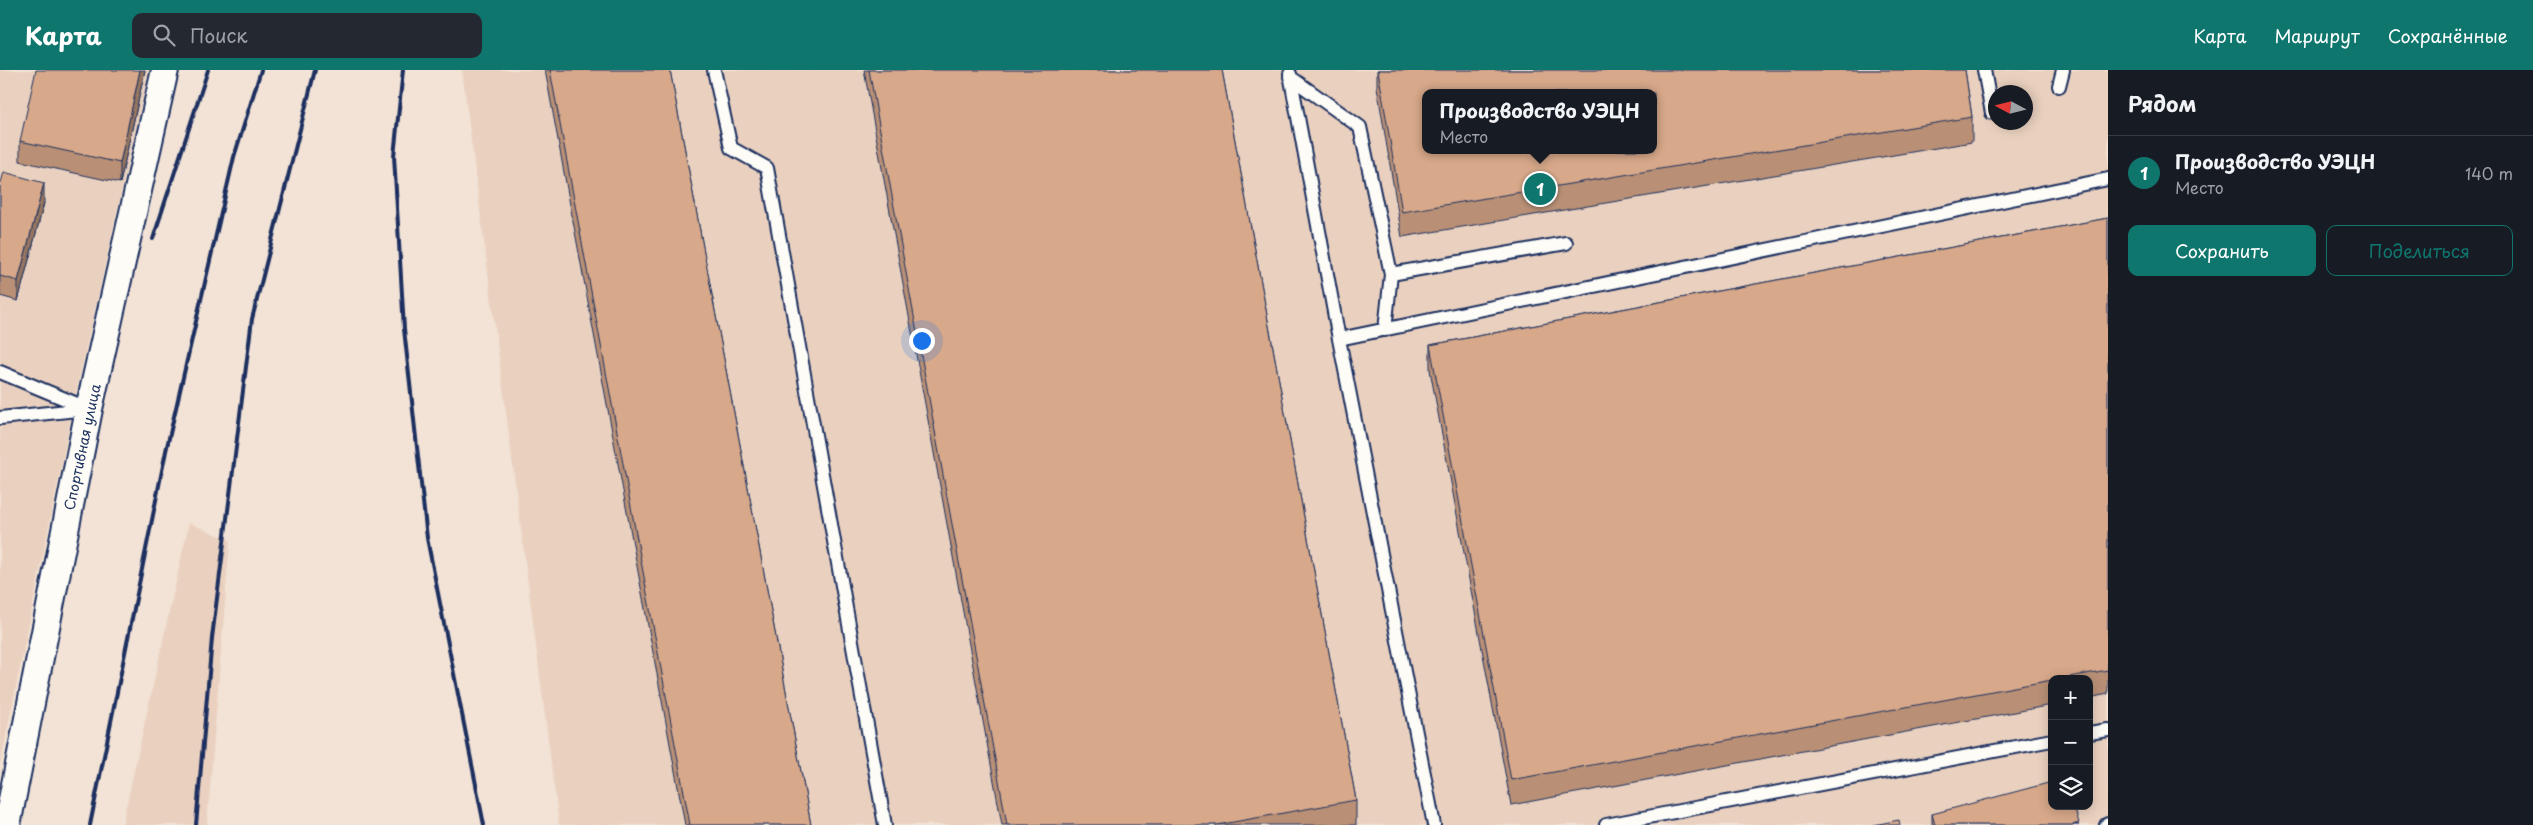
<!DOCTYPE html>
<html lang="ru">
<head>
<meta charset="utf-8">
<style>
  body { margin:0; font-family:"Playpen Sans",sans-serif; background:#242831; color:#f1f3f6 }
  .controls { position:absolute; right:15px; bottom:15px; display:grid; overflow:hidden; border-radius:10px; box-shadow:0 2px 12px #0003 }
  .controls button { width:45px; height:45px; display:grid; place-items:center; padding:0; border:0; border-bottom:1px solid #363941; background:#171b24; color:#f1f3f6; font:25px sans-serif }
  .compass { position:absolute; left:1988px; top:15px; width:45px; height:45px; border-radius:50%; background:#171b24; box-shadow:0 2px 12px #0003; rotate:277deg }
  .you { position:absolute; left:921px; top:270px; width:18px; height:18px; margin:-12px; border:4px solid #fff; border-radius:50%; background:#1a73e8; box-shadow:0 0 0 8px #1a73e833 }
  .badge { display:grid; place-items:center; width:32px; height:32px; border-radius:50%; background:#0f766e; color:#fff; font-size:16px; font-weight:700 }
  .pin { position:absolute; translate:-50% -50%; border:2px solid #fff; box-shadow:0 1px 5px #0006 }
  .popup { position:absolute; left:1422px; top:19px; width:235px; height:65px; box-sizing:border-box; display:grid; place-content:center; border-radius:10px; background:#171b24; filter:drop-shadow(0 1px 4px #0005); font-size:16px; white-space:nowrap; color:#9ea1a6 }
  .popup b { font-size:19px; color:#f1f3f6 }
  .popup::after { content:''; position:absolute; left:50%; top:100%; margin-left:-10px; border:10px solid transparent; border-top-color:#171b24 }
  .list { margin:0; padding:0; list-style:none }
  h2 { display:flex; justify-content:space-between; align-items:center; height:65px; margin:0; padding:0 20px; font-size:21px }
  h2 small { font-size:16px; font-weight:400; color:#9ea1a6 }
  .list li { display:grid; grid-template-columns:32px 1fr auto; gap:15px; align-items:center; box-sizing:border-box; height:75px; padding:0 20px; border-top:1px solid #363941 }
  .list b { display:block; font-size:19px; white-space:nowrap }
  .list p { margin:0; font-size:16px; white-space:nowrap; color:#9ea1a6 }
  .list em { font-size:16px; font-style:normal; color:#9ea1a6 }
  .actions { display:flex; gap:10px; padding:15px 20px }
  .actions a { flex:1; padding:11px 0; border:1px solid #0f766e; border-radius:10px; text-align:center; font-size:18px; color:#0f766e }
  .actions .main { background:#0f766e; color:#fff }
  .icon { flex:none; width:28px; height:28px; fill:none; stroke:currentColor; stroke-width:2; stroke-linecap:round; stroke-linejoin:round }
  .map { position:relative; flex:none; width:2108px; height:755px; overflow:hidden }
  header { display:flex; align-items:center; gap:30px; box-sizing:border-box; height:70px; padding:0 25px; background:#0f766e; color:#fff }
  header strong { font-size:24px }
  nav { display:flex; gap:28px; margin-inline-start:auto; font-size:18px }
  .search { width:350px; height:45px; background:#242831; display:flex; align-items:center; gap:12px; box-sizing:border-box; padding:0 18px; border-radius:10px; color:#9ea1a6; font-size:19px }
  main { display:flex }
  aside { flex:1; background:#171b24 }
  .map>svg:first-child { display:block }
  .built { fill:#ead1bf; fill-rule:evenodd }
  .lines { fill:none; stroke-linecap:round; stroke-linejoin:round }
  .lane-casing { stroke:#1b2f5e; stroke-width:16 }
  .street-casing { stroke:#1b2f5e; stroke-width:30 }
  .lane { stroke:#fdfcf7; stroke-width:12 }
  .street { stroke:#fdfcf7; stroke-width:26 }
  .rail { stroke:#1b2f5e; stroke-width:4 }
  .wall { fill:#b99076; stroke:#1b2f5e }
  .shaded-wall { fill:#967660; stroke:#1b2f5e }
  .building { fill:#d7a889; stroke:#1b2f5e; fill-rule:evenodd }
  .labels { text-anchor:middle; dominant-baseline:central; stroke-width:4.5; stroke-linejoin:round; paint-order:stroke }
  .street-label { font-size:14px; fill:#1b2f5e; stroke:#fdfcf7 }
</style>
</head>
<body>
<header>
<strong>Карта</strong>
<div class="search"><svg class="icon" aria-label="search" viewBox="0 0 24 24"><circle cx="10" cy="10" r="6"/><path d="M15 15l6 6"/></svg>Поиск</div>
<nav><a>Карта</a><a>Маршрут</a><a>Сохранённые</a></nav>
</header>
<main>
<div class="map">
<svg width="2108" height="755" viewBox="0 0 2108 755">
  <rect width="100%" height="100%" fill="#f2e3d6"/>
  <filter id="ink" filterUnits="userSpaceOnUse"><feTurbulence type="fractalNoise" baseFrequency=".02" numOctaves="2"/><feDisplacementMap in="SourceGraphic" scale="10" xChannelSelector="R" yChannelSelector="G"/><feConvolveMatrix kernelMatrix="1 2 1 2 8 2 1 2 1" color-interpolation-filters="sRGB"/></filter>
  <g filter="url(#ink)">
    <!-- built -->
    <path class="built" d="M0 0H149L78 314 0 696Z
      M462 0H2108V755H559ZM1996 22H2026V52H1996ZM1426 23H1654V80H1426ZM2052 609H2089V736H2052Z
      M189 453 230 470 207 755H122Z"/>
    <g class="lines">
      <defs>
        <path id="lane" d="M714 0 731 78 767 98 885 755
          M1984 0 1992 43
          M1290 4 1339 269
          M1290 7 1360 57 1391 204 1385 260
          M2059 16 2063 0
          M1391 204 1566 173
          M0 302 89 339
          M0 348 87 339
          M2089 663 2108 660
          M1434 755 1339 269 2108 109
          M1606 755 2052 670
          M2106 755 2108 754"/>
        <path id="street" d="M7 755 89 339 165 0"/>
      </defs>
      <!-- lane casing -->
      <use href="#lane" class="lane-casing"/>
      <!-- street casing -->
      <use href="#street" class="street-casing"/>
      <!-- lane -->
      <use href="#lane" class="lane"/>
      <!-- street -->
      <use href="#street" class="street"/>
      <!-- rail -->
      <path class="rail" d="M403 0 394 86 404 259 427 468 484 755
        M153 169 208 0
        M90 755 166 381 234 87 261 0
        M196 755 212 568 252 249 315 0"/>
    </g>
    <!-- wall -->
    <path class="wall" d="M145 0 120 113 20 91V71Z
      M545 0H670L811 755H685Z
      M864 0H1222L1356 730V755H1002Z
      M1377 0H1965L1972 47V72L1402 167 1377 17Z
      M0 116 44 133 18 231 0 226Z
      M2108 148V624L2089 628V609H2052V635L1511 735 1430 300V275Z
      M1932 744 2079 755H1932Z"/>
    <!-- shaded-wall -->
    <path class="shaded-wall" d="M140 0H145L120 113V93Z
      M44 113V133L18 231V211Z"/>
    <!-- building -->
    <path class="building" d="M36 0H140L120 93 20 71Z
      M550 0H670L811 755H690Z
      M869 0H1222L1356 730 1217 755H1007Z
      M1378 0H1965L1972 47 1402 142ZM1426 23H1654V80H1426Z
      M4 102 44 113 18 211 0 206V116Z
      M2108 148V600L2058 609H2052V610L1511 710 1430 275Z
      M2052 712V736H2074L2079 753 2072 755H1935L1932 744Z
      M1899 750 1900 755H1874Z"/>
  </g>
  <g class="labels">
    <!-- street labels -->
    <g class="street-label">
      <text transform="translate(82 377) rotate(-78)">Спортивная улица</text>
    </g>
  </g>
</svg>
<div class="controls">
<button>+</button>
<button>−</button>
<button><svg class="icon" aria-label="layers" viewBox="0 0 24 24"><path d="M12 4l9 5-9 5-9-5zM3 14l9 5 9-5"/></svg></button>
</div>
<svg class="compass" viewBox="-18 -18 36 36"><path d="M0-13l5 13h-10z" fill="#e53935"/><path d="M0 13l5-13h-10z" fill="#9ea1a6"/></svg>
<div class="you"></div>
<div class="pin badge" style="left:1540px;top:119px">1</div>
<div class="popup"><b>Производство УЭЦН</b>Место</div>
</div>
<aside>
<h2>Рядом<small></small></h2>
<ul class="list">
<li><span class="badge">1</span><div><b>Производство УЭЦН</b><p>Место</p></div><em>140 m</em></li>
</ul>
<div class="actions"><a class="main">Сохранить</a><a>Поделиться</a></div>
</aside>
</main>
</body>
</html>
